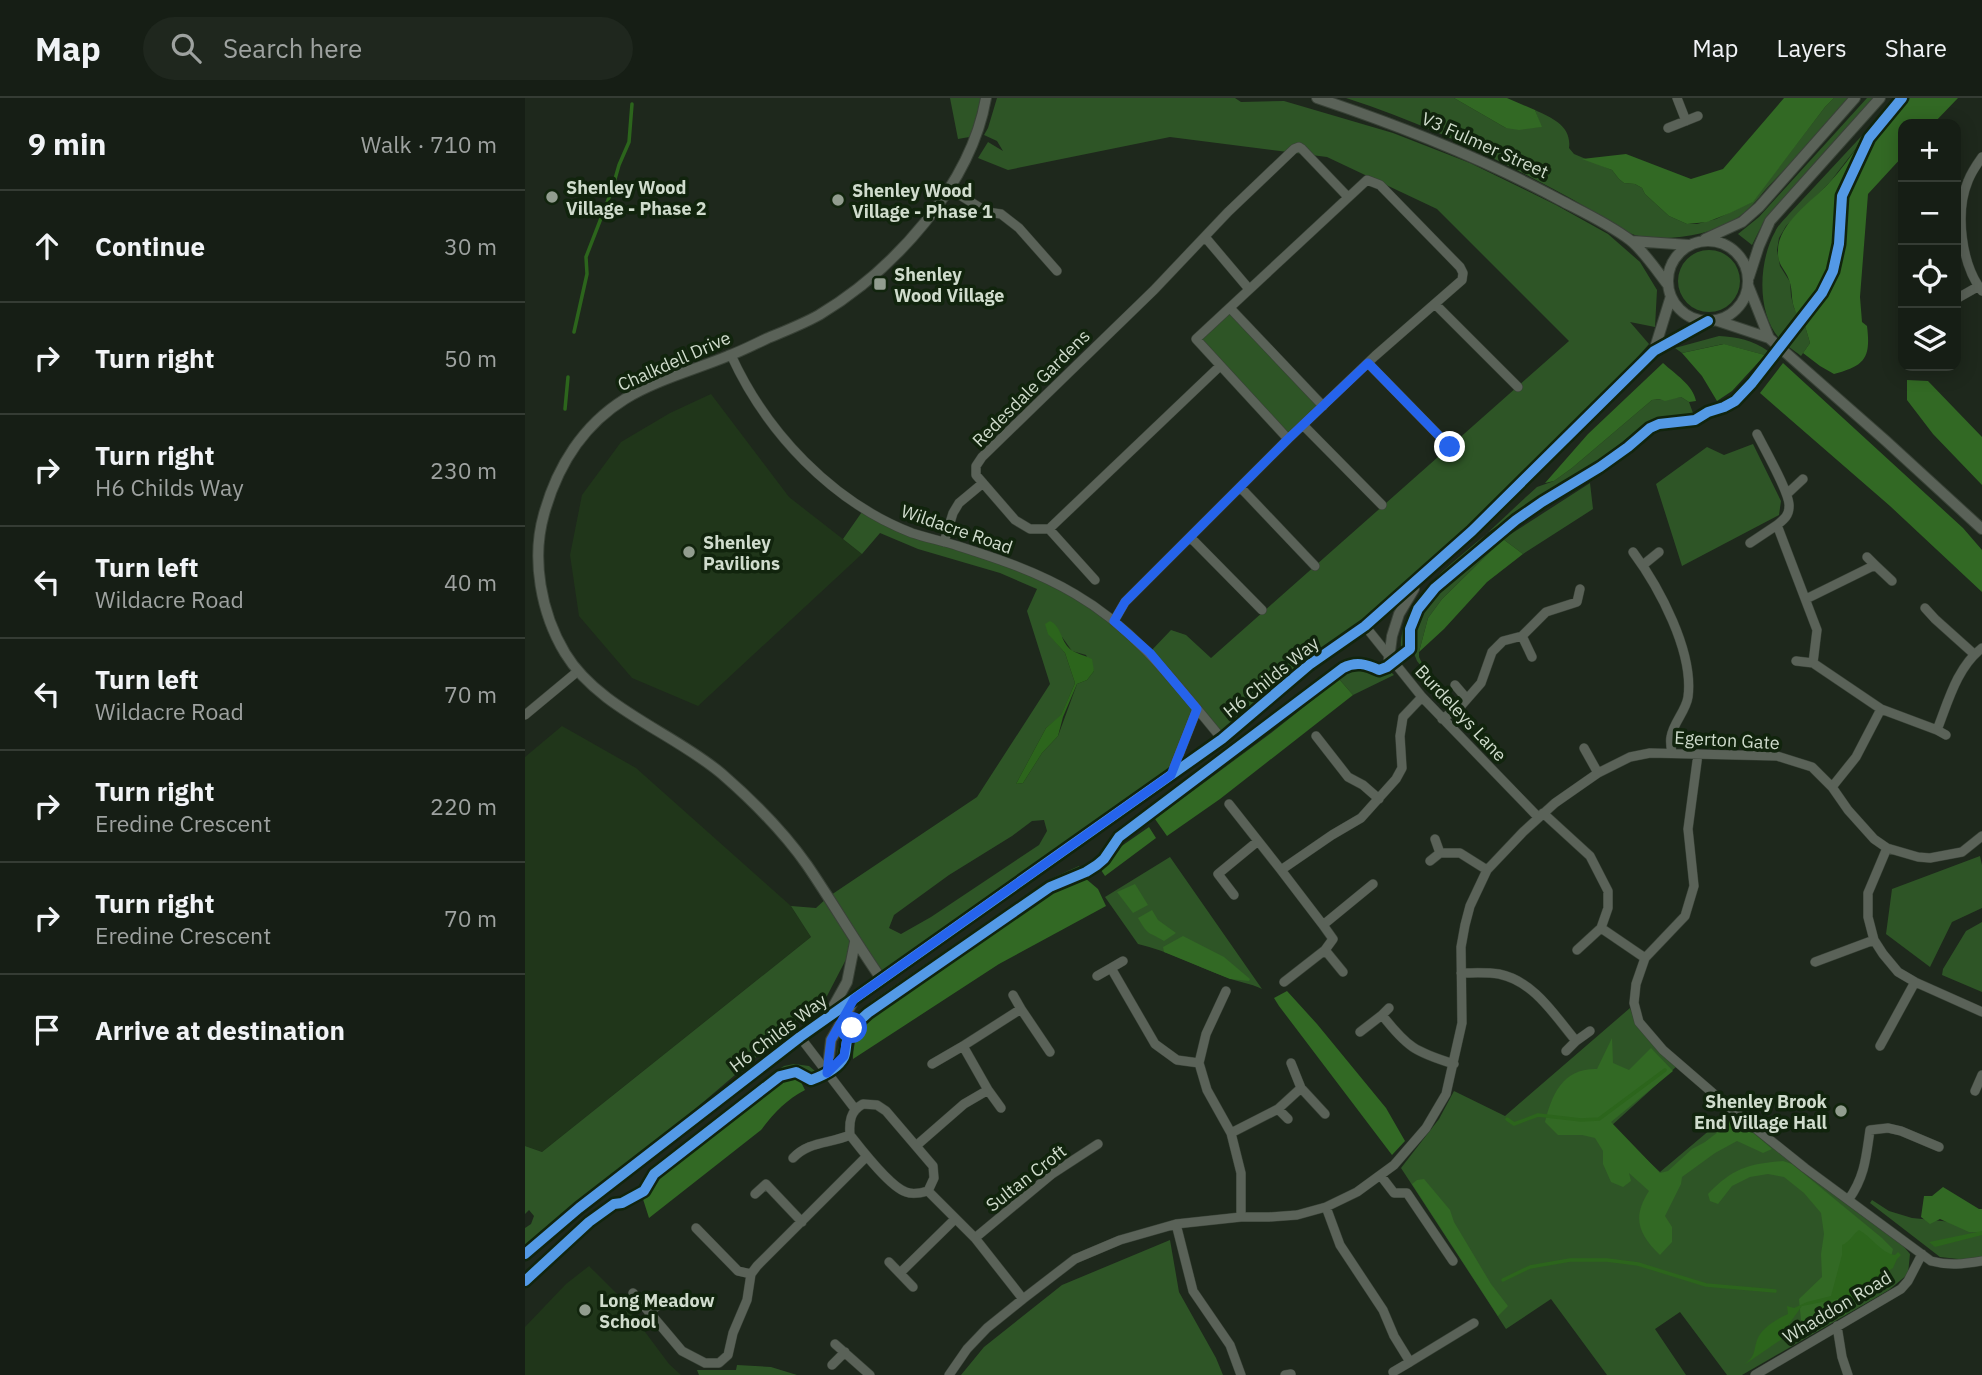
<!DOCTYPE html>
<html lang="en">
<head>
<meta charset="utf-8">
<style>
  body { margin:0; font-family:"IBM Plex Sans",sans-serif; background:#1f271e; color:#f1f3f6 }
  .controls { position:absolute; right:21px; top:21px; display:grid; overflow:hidden; border-radius:14px; box-shadow:0 4px 18px #0003 }
  .controls button { width:63px; height:63px; display:grid; place-items:center; padding:0; border:0; border-bottom:2px solid #353c34; background:#161e15; color:#f1f3f6; font:35px sans-serif }
  .stop { position:absolute; width:21px; height:21px; margin:-16px; border:5px solid #2563eb; border-radius:50%; background:#fff }
  .stop.end { background:#2563eb; border-color:#fff; box-shadow:0 2px 7px #0008 }
  .list { margin:0; padding:0; list-style:none }
  h2 { display:flex; justify-content:space-between; align-items:center; height:91px; margin:0; padding:0 28px; font-size:30px }
  h2 small { font-size:23px; font-weight:400; color:#9ea2a0 }
  .list li { display:grid; grid-template-columns:46px 1fr auto; gap:21px; align-items:center; box-sizing:border-box; height:112px; padding:0 28px; border-top:2px solid #353c34 }
  .list b { display:block; font-size:26px; white-space:nowrap }
  .list p { margin:0; font-size:23px; white-space:nowrap; color:#9ea2a0 }
  .list em { font-size:23px; font-style:normal; color:#9ea2a0 }
  .icon { flex:none; width:38px; height:38px; fill:none; stroke:currentColor; stroke-width:2; stroke-linecap:round; stroke-linejoin:round }
  .map { position:relative; flex:none; width:1457px; height:1277px; overflow:hidden }
  header { display:flex; align-items:center; gap:42px; box-sizing:border-box; height:98px; padding:0 35px; background:#161e15; border-bottom:2px solid #353c34 }
  header strong { font-size:33px }
  nav { display:flex; gap:38px; margin-inline-start:auto; font-size:24px }
  .search { width:490px; height:63px; background:#1f271e; display:flex; align-items:center; gap:18px; box-sizing:border-box; padding:0 24px; border-radius:38px; color:#9ea2a0; font-size:26px }
  main { display:flex }
  aside { flex:1; background:#161e15 }
  .map>svg:first-child { display:block }
  .built { fill:#20361a }
  .green { fill:#2e5526; fill-rule:evenodd }
  .forest { fill:#326924 }
  .water { fill:#2c651c }
  .lines { fill:none; stroke-linecap:round; stroke-linejoin:round }
  .stream { stroke:#2c651c; stroke-width:3.5 }
  .minor-casing { stroke:#394237; stroke-width:10 }
  .tertiary-casing { stroke:#394237; stroke-width:12 }
  .minor { stroke:#5a6258; stroke-width:9 }
  .tertiary { stroke:#5a6258; stroke-width:10 }
  .cycleway-casing { stroke:#11240d; stroke-width:15 }
  .cycleway { stroke:#5399e6; stroke-width:10 }
  .route { stroke:#2563eb; stroke-width:9 }
  .poi-dot { fill:#929d8f; stroke:#11240d; stroke-width:2.5 }
  .labels { text-anchor:middle; dominant-baseline:central; stroke-width:7; stroke-linejoin:round; paint-order:stroke }
  .street-label { font-size:18px; fill:#d0dccd; stroke:#11240d }
  .poi-label { font-size:18px; font-weight:bold; fill:#d0dccd; stroke:#11240d; text-anchor:start }
</style>
</head>
<body>
<header>
<strong>Map</strong>
<div class="search"><svg class="icon" aria-label="search" viewBox="0 0 24 24"><circle cx="10" cy="10" r="6"/><path d="M15 15l6 6"/></svg>Search here</div>
<nav><a>Map</a><a>Layers</a><a>Share</a></nav>
</header>
<main>
<aside>
<h2>9 min<small>Walk · 710 m</small></h2>
<ul class="list">
<li><svg class="icon" aria-label="ahead" viewBox="0 0 24 24"><path d="M12 20V5M6 11l6-6 6 6"/></svg><div><b>Continue</b></div><em>30 m</em></li>
<li><svg class="icon" aria-label="right" viewBox="0 0 24 24"><path d="M7 20v-9h11M14 6l5 5-5 5"/></svg><div><b>Turn right</b></div><em>50 m</em></li>
<li><svg class="icon" aria-label="right" viewBox="0 0 24 24"><path d="M7 20v-9h11M14 6l5 5-5 5"/></svg><div><b>Turn right</b><p>H6 Childs Way</p></div><em>230 m</em></li>
<li><svg class="icon" aria-label="left" viewBox="0 0 24 24"><path d="M17 20v-9H6M10 6l-5 5 5 5"/></svg><div><b>Turn left</b><p>Wildacre Road</p></div><em>40 m</em></li>
<li><svg class="icon" aria-label="left" viewBox="0 0 24 24"><path d="M17 20v-9H6M10 6l-5 5 5 5"/></svg><div><b>Turn left</b><p>Wildacre Road</p></div><em>70 m</em></li>
<li><svg class="icon" aria-label="right" viewBox="0 0 24 24"><path d="M7 20v-9h11M14 6l5 5-5 5"/></svg><div><b>Turn right</b><p>Eredine Crescent</p></div><em>220 m</em></li>
<li><svg class="icon" aria-label="right" viewBox="0 0 24 24"><path d="M7 20v-9h11M14 6l5 5-5 5"/></svg><div><b>Turn right</b><p>Eredine Crescent</p></div><em>70 m</em></li>
<li><svg class="icon" aria-label="arrive" viewBox="0 0 24 24"><path d="M6 21V4h12l-3 4 3 4H6"/></svg><div><b>Arrive at destination</b></div></li>
</ul>
</aside>
<div class="map">
<svg width="1457" height="1277" viewBox="0 0 1457 1277">
  <rect width="100%" height="100%" fill="#1e281c"/>
  <!-- built -->
  <path class="built" d="M186 296 264 399 337 456 173 608 107 580 54 518 45 457 57 397 96 344 145 315Z
    M37 628 111 670 266 808 286 839 17 1054 0 1048V659Z
    M64 1168 91 1195 144 1266 156 1277H0V1229L41 1186Z"/>
  <!-- green -->
  <path class="green" d="M425 0H461L450 38 433 41Z
    M472 0H710L716 4 759 3 868 35 945 65 1031 107 1083 136 1115 164 1132 192 1130 229 1105 224 1124 246 1042 340 947 433 697 641 673 612 646 677 357 882 330 844 302 898 266 926 250 943 0 1156V1130L6 1126 9 1118 4 1112 0 1116V1048L17 1054 286 839 266 808 291 810 303 799 452 699 525 586 502 513 512 491 475 475 393 451 355 435 337 456 318 441 339 411 360 423 462 457 553 498 625 554 646 532 661 537 686 560 1044 243 912 111 802 59 645 39 483 72 453 60 463 44 478 53 472 43 459 37 463 30ZM524 536 537 539 547 553 561 557 569 573 562 582 552 586 533 638 517 655 498 685 491 686 521 630 536 618 550 585 540 555ZM519 722 522 733 514 747 406 819 376 836 364 830 369 817 424 777 487 738 507 723Z
    M821 0H929L981 30 1016 29 1010 12C1027 20 1047 28 1044 50L1049 56 1087 72 1094 81 1099 85 1110 86 1117 90 1120 96 1144 118 1162 126H1172L1191 121 1227 104 1300 9 1309 0H1328L1241 91C1232 102 1223 113 1211 121 1185 137 1144 144 1114 138 1102 136 1091 127 1081 121 1058 107 1035 94 1011 82 950 50 887 21 821 0Z
    M1342 0H1351L1248 113 1238 125 1227 147 1213 136 1234 119Z
    M1372 0H1374L1356 18 1305 84 1261 128 1254 140 1252 152 1255 168 1265 184 1266 198 1269 210 1280 228 1285 245 1276 258C1269 252 1260 247 1254 240 1231 214 1234 162 1250 134 1253 127 1259 122 1264 116Z
    M1153 183a31 31 0 1 1 62 0a31 31 0 1 1-62 0Z
    M704 213 795 308 763 337 674 240Z
    M1194 238C1212 239 1228 242 1243 253L1240 257 1198 246 1157 255 1150 250Z
    M1156 299 1164 304 1168 315 1127 323 1116 329 1076 361 962 435 897 500 888 513 882 526 881 547 876 552C874 501 925 468 960 437 977 422 994 405 1012 389L1029 383 1047 370 1127 302Z
    M1228 346 1256 403 1254 417 1157 468 1131 386 1182 349 1199 357Z
    M1065 385 1068 411 998 456 978 441 917 501 903 520 894 554V559L897 565 896 568 892 563 888 553 891 523 912 495 978 441Z
    M839 571 854 577 866 574 869 577 828 597 814 581 826 572Z
    M1455 758 1457 767V810L1427 824 1405 869 1361 836 1367 791Z
    M645 759 737 891C725 885 713 884 701 879 671 868 643 853 613 846L580 799Z
    M554 768 557 772 522 788 345 908C328 925 318 935 318 959L311 964C313 937 327 919 347 903L523 782Z
    M1457 824V894L1417 877 1418 871 1441 833Z
    M1105 910 1108 918 1152 968 1086 1028 1135 1074 1205 1015 1370 1138 1385 1156 1383 1176 1364 1192 1217 1277H1202L1155 1214 1130 1231 1161 1277H1082L1026 1201 981 1231 876 1070 914 1021 929 993 980 1018Z
    M269 966 284 968 296 978 290 980C278 972 270 968 256 974L136 1065 125 1075 114 1093 116 1084 130 1066 247 976 259 968Z
    M1347 1102 1364 1113 1387 1120 1457 1127V1159L1442 1162 1415 1159 1345 1105Z
    M645 1142 654 1194 691 1260 698 1277H436L459 1249 537 1187Z
    M212 1267 246 1269 272 1277H174L172 1272H211Z"/>
  <!-- forest -->
  <path class="forest" d="M929 0H982L1010 12 1017 29 994 32 981 30Z
    M1259 0H1309L1300 9 1228 104 1205 115 1182 124 1162 126 1144 118 1120 96 1117 90 1110 86 1099 85 1094 81 1087 72 1057 61 1101 56 1166 81 1198 71Z
    M1381 0H1433L1408 26H1378V58L1343 96 1335 199 1337 224 1342 228C1346 260 1340 268 1309 276L1295 268 1278 255 1285 245 1280 228C1296 206 1312 184 1316 156 1318 139 1315 113 1321 97 1332 70 1362 20 1381 0Z
    M1337 42C1333 60 1320 74 1314 92 1309 107 1311 124 1310 141 1308 175 1295 192 1273 218 1264 202 1269 195 1264 182 1260 170 1252 168 1253 152 1253 126 1287 103 1304 85 1316 72 1327 57 1337 42Z
    M1199 246 1240 257 1207 293 1192 303 1177 278 1157 255Z
    M1138 265C1150 276 1168 287 1171 303L1164 304 1156 299 1140 303 1135 301 1127 302 1047 370 1029 383 1020 385 1063 336Z
    M1258 265 1438 430 1457 452V494L1365 408 1235 295Z
    M1382 282 1403 283 1457 339V387L1408 336 1382 302Z
    M978 441 998 456 962 484 919 531 894 554 903 520 917 501Z
    M814 581 828 597 695 701 642 738 630 721 746 635Z
    M624 729 631 740 580 778 574 769 580 765 588 754Z
    M560 780 573 791 581 808 474 866 328 961C329 938 334 931 351 915L527 793 548 783Z
    M610 786 623 807 608 815 592 794Z
    M627 812 633 822 651 835 639 843C623 833 624 839 613 820Z
    M658 838 699 859 725 881 724 883 705 881 639 854 638 849Z
    M762 893 792 926 861 1010 880 1043 867 1057 754 908 749 900Z
    M1087 940 1088 965 1104 972 1126 950 1148 973 1086 1024 1135 1075 1143 1073 1167 1051 1180 1044 1193 1034 1207 1017 1247 1051 1238 1055 1212 1043 1190 1055 1157 1079 1156 1086 1140 1118 1147 1129V1144L1135 1157C1113 1136 1107 1119 1124 1093L1104 1075 1106 1083 1098 1089 1086 1084 1078 1066V1053L1070 1040 1057 1037H1033L1020 1024C1027 996 1038 970 1072 971Z
    M262 980 275 982 280 992C261 1002 249 1015 236 1032L124 1120 117 1098 133 1079 253 984Z
    M1258 1063 1267 1066 1357 1140 1368 1151 1360 1185 1328 1204 1320 1217 1283 1226 1276 1222 1274 1201 1297 1179 1296 1156 1299 1136 1296 1115 1279 1095 1259 1079 1243 1076 1225 1079 1207 1088 1193 1106 1185 1103 1183 1096C1208 1070 1223 1066 1258 1063Z
    M899 1081 925 1112 929 1124 966 1186 983 1208 973 1218 887 1086 892 1082Z
    M1418 1089 1454 1111H1457V1134H1444L1415 1121 1405 1126 1396 1119 1399 1098H1407Z"/>
  <!-- water -->
  <path class="water" d="M525 523C537 529 535 542 545 551 551 556 560 557 567 561L569 573 562 582 552 586 538 619 533 638 517 655 498 685 491 686 521 630 536 617 550 585 540 555 523 536 520 526Z
    M1334 1132C1347 1139 1356 1155 1370 1157L1373 1154 1376 1157 1372 1161 1368 1170 1359 1176 1350 1187 1330 1199 1321 1197 1313 1201 1277 1208 1264 1226 1257 1241 1219 1267C1231 1257 1228 1255 1232 1242 1237 1229 1252 1221 1263 1216L1262 1208 1269 1210 1282 1204 1306 1198 1317 1157V1147C1325 1144 1327 1137 1334 1132Z
    M1457 1133V1137L1410 1149 1404 1144Z"/>
  <g class="lines">
    <!-- stream -->
    <path class="stream" d="M86 95 94 67 104 44 107 6
      M49 234 62 176 61 159 85 97
      M40 311 43 279
      M982 1021 989 1026 1013 1017 1056 1022 1074 1021 1140 972
      M978 1182 1005 1169 1045 1162H1082L1113 1166 1181 1187 1250 1193"/>
    <defs>
      <path id="minor" d="M1152 0 1161 23
        M1143 30 1173 18
        M1457 59C1452 66 1446 75 1443 83 1430 114 1436 166 1457 193
        M425 91 462 114 476 116 494 130 532 173
        M1378 134V135
        M680 139 724 191
        M1378 153V152
        M1431 201 1454 188
        M910 206 993 289
        M705 210 798 308
        M206 257C241 334 307 404 387 435 402 440 418 443 433 448 474 461 513 474 550 496 612 532 652 587 697 641
        M843 265 925 349
        M695 268 524 431H505L490 422 451 377V368L457 359 629 192 703 114 769 51 774 49 777 51 822 98
        M778 327 857 407
        M1232 336C1239 350 1266 397 1264 409 1264 418 1258 422 1252 427
        M715 389 790 468
        M1263 395 1278 381
        M524 431 570 482
        M665 439 737 512
        M419 444 428 415 434 405 458 385
        M1225 445 1252 427 1292 532 1288 565
        M1108 454C1134 489 1169 554 1163 599 1161 613 1148 625 1146 639 1145 644 1146 650 1147 655
        M1342 459 1350 467
        M1118 467 1134 454
        M1281 501 1350 467 1367 483
        M1400 510 1410 521 1449 556
        M589 523 600 504 763 341 850 258 937 182 938 175 935 169 855 87 842 82 671 241 763 341
        M840 528 897 599 1013 719
        M997 538 1007 559
        M1271 563 1288 565 1356 611
        M930 587 942 601
        M0 617 53 573
        M917 621 935 609 956 585 967 554 978 543 997 538 1021 514 1052 504 1055 491
        M1412 632 1421 637
        M791 638 823 679 838 687 854 701
        M1059 650 1073 675
        M1173 656 1163 731 1169 788 1160 818 1120 860 1111 886 1109 905 1114 924 1138 952 1204 1009 1280 1070 1406 1163C1424 1168 1439 1166 1457 1163
        M646 677 672 611
        M1307 689 1331 659 1356 611 1412 632C1423 604 1432 569 1457 550
        M704 706 756 772
        M1018 715 1065 758 1083 793V810L1076 830 1052 852
        M910 741 915 755
        M1362 750 1343 795V819L1349 842 1358 856 1373 874 1390 884 1457 914
        M905 763 915 755H935L962 772
        M848 786 798 827 756 772 807 737 836 720 871 681 877 670 875 638 878 619 897 599
        M709 797 693 776 733 743
        M798 827 808 841 800 852 818 874
        M1076 830 1120 860
        M598 863 586 870 630 946 652 962 674 965
        M1290 864 1349 842
        M936 875C948 875 962 874 974 876 1009 883 1030 918 1051 943L1065 933
        M572 878 586 870
        M759 884 800 852
        M701 893 681 936 674 965 682 992 706 1035 716 1075V1119
        M496 911 525 954
        M857 917 864 910
        M835 934 857 917C882 949 890 954 929 966
        M275 939 330 1011
        M438 948 496 911 488 897
        M1355 948 1390 884
        M1041 953 1051 943
        M766 965 776 990 800 1016
        M463 992 476 1010
        M1450 993 1457 977
        M338 1006 352 1007 361 1013 408 1068 409 1080 403 1093C396 1095 388 1097 381 1094 365 1089 336 1051 325 1037 324 1024 325 1013 338 1006Z
        M753 1011 776 990
        M706 1035 753 1011 763 1021
        M392 1047 439 1006 463 992 438 948 407 966
        M268 1060C284 1043 304 1046 325 1037
        M856 1078 869 1095H882L928 1163
        M403 1093 450 1140 498 1201
        M230 1096 241 1086 277 1124
        M1324 1101C1340 1078 1341 1059 1345 1032L1363 1030 1376 1033 1414 1049
        M801 1109 815 1147 858 1212 869 1238 885 1264 949 1225
        M651 1126 668 1193 705 1247 716 1277
        M171 1130 213 1173 226 1176
        M450 1140 527 1076 573 1046
        M364 1164 388 1189
        M376 1174 430 1121
        M108 1195 157 1253 180 1265H194L203 1257 208 1235 222 1202 226 1176 232 1168 342 1058
        M124 1215 135 1205
        M1312 1228 1317 1259 1323 1277
        M310 1246 345 1277
        M307 1267 320 1254
        M868 1274 885 1264
        M424 1277 442 1251 462 1230 498 1201 550 1161 595 1142 651 1126 716 1119H744L772 1117 801 1109 832 1094 869 1067 901 1030 921 996 937 925 936 849 940 827 945 808 962 772 998 734 1030 705 1073 675 1105 659 1125 655 1252 658 1287 669 1307 689 1323 712 1349 741 1362 750 1393 759 1405 760 1437 754 1457 738
        M760 1277 766 1276
        M1230 1277 1376 1191 1383 1183 1397 1156"/>
      <path id="tertiary" d="M792 0C876 28 957 60 1035 102 1058 114 1084 126 1105 142 1118 152 1132 173 1143 187
        M1180 141 1217 124 1234 109 1330 0
        M1107 143 1164 147
        M1143 183a40 40 0 1 1 80 0a40 40 0 1 1-80 0Z
        M1224 179 1234 148 1245 123 1355 0
        M1223 187 1244 240
        M1190 222 1244 240 1361 343 1457 431
        M1129 253 1146 198
        M864 561 867 538 874 516 889 491
        M357 882C331 845 308 805 282 767 258 733 228 703 197 676 149 635 73 610 40 555 16 515 6 461 19 416 32 369 58 327 100 301 131 282 169 272 203 258 217 253 230 246 243 240 260 233 278 226 294 217 369 172 446 87 461 0
        M303 918 322 884 330 844
        M302 976 306 942 328 904
        M0 1156 54 1110 275 939 697 641 784 567 840 528 947 433 1129 253 1183 223"/>
    </defs>
    <!-- minor casing -->
    <use href="#minor" class="minor-casing"/>
    <!-- tertiary casing -->
    <use href="#tertiary" class="tertiary-casing"/>
    <!-- minor -->
    <use href="#minor" class="minor"/>
    <!-- tertiary -->
    <use href="#tertiary" class="tertiary"/>
    <defs>
      <path id="cycleway" d="M0 1156 54 1110 275 939 697 641 784 567 840 528 947 433 1129 253 1183 223
        M0 1183 64 1124 89 1106 97 1105 119 1093 129 1076 255 978 271 974 286 982C297 978 313 971 319 959 322 952 320 944 324 937 328 928 336 921 343 915L525 789 561 774 572 767 579 761 594 739 818 570C831 563 841 566 854 572L862 569 885 551V531L893 511 910 490 991 422 1017 404 1075 369 1103 349 1125 330 1134 326 1170 322 1183 314 1199 309 1210 303 1227 285 1297 195 1308 173 1314 146 1317 98 1344 40 1377 0"/>
    </defs>
    <!-- cycleway casing -->
    <use href="#cycleway" class="cycleway-casing"/>
    <!-- cycleway -->
    <use href="#cycleway" class="cycleway"/>
  </g>
  <g class="lines">
    <!-- route -->
    <path class="route" d="M327 930 322 940 319 958 302 975 306 942 329 901 646 677 672 611 625 555 589 523 600 504 763 341 843 265 925 349"/>
  </g>
  <!-- markers -->
  <g class="poi-dot">
    <circle cx="27" cy="99" r="7"/>
    <circle cx="313" cy="102" r="7"/>
    <rect x="348" y="179" width="14" height="14" rx="3.5"/>
    <circle cx="164" cy="454" r="7"/>
    <circle cx="1316" cy="1013" r="7"/>
    <circle cx="60" cy="1212" r="7"/>
  </g>
  <g class="labels">
    <!-- street labels -->
    <g class="street-label">
      <text transform="translate(960 47) rotate(24)">V3 Fulmer Street</text>
      <text transform="translate(149 263) rotate(-24)">Chalkdell Drive</text>
      <text transform="translate(506 290) rotate(-45)">Redesdale Gardens</text>
      <text transform="translate(432 431) rotate(19)">Wildacre Road</text>
      <text transform="translate(746 579) rotate(-39)">H6 Childs Way</text>
      <text transform="translate(936 615) rotate(47)">Burdeleys Lane</text>
      <text transform="translate(1202 642) rotate(3)">Egerton Gate</text>
      <text transform="translate(253 935) rotate(-37)">H6 Childs Way</text>
      <text transform="translate(501 1080) rotate(-38)">Sultan Croft</text>
      <text transform="translate(1312 1209) rotate(-31)">Whaddon Road</text>
    </g>
    <!-- poi labels -->
    <g class="poi-label">
      <text x="41" y="89">Shenley Wood<tspan x="41" dy="21">Village - Phase 2</tspan></text>
      <text x="327" y="92">Shenley Wood<tspan x="327" dy="21">Village - Phase 1</tspan></text>
      <text x="369" y="176">Shenley<tspan x="369" dy="21">Wood Village</tspan></text>
      <text x="178" y="444">Shenley<tspan x="178" dy="21">Pavilions</tspan></text>
      <text x="1302" y="1003" text-anchor="end">Shenley Brook<tspan x="1302" dy="21">End Village Hall</tspan></text>
      <text x="74" y="1202">Long Meadow<tspan x="74" dy="21">School</tspan></text>
    </g>
  </g>
</svg>
<div class="controls">
<button>+</button>
<button>−</button>
<button><svg class="icon" aria-label="locate" viewBox="0 0 24 24"><circle cx="12" cy="12" r="6"/><path d="M12 2v4M12 18v4M2 12h4M18 12h4"/></svg></button>
<button><svg class="icon" aria-label="layers" viewBox="0 0 24 24"><path d="M12 4l9 5-9 5-9-5zM3 14l9 5 9-5"/></svg></button>
</div>
<div class="stop" style="left:327px;top:930px"></div>
<div class="stop end" style="left:925px;top:349px"></div>
</div>
</main>
</body>
</html>
